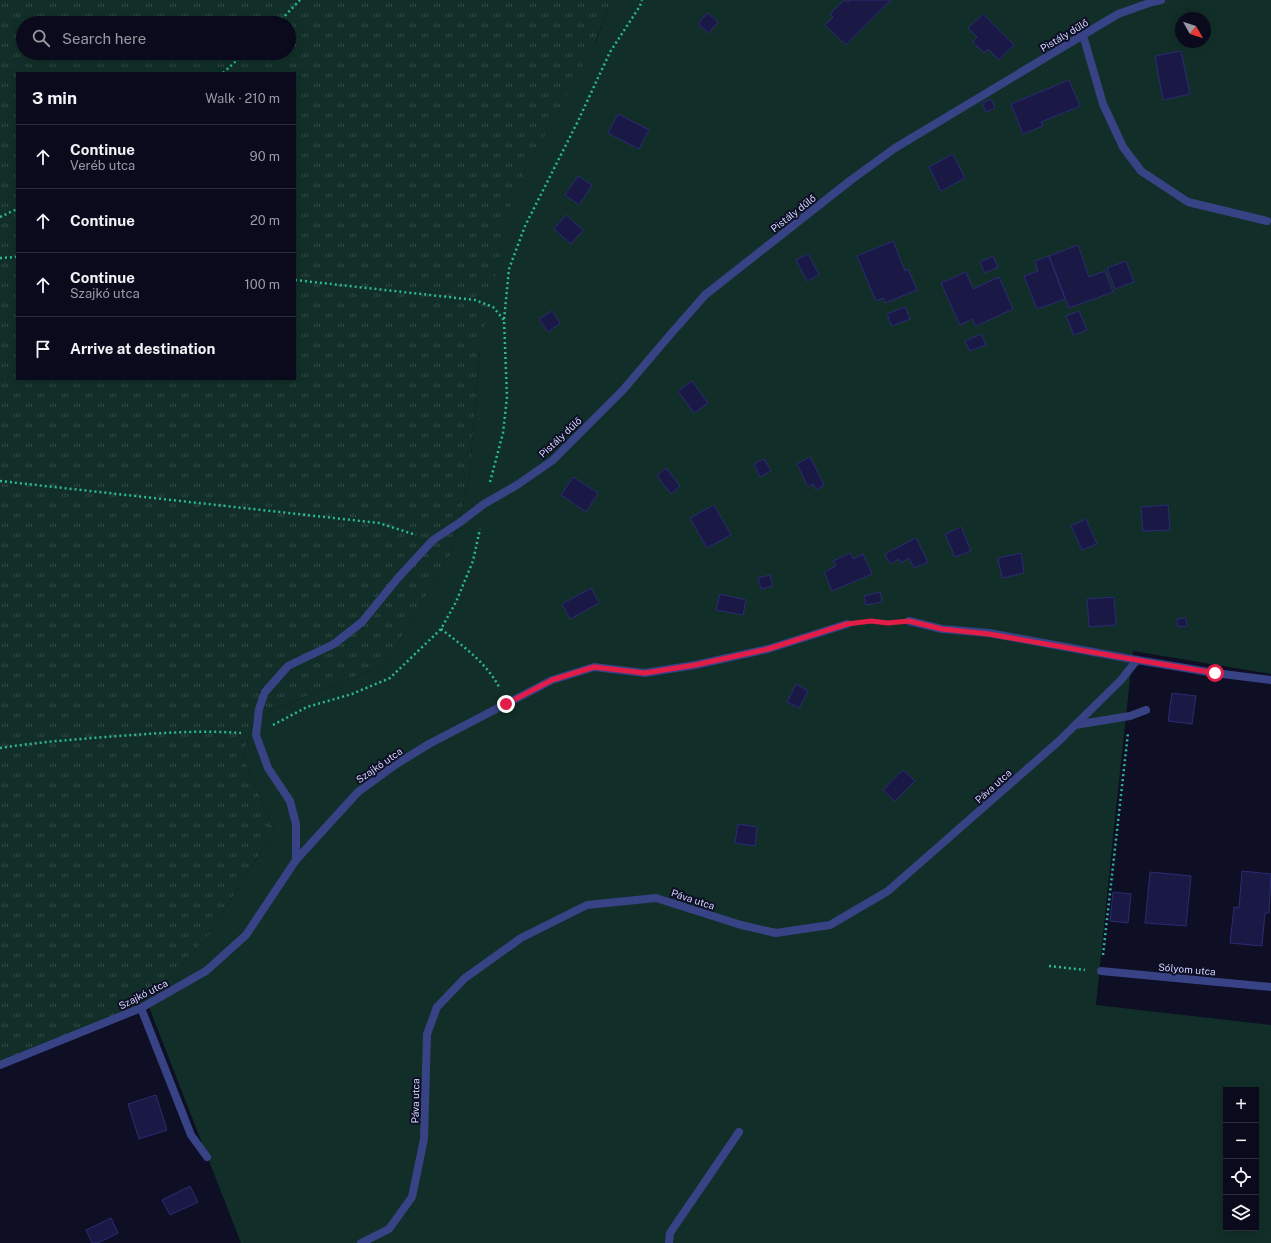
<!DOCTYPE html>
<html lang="en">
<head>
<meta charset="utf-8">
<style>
  body { margin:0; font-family:"Public Sans",sans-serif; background:#131325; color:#f1f3f6 }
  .controls { position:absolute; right:12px; bottom:12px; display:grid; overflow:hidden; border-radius:0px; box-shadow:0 2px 10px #0003 }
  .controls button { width:36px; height:36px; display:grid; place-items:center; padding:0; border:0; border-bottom:1px solid #2a2b3b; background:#0a0a1c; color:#f1f3f6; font:20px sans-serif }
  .compass { position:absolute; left:1175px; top:12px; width:36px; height:36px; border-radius:50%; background:#0a0a1c; box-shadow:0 2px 10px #0003; rotate:129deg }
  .stop { position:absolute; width:12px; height:12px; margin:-9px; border:3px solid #e11d48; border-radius:50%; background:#fff }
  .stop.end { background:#e11d48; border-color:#fff; box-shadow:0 1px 4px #0008 }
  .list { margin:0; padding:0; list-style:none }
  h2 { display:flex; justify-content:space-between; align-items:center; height:52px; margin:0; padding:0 16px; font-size:17px }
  h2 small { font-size:13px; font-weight:400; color:#999aa3 }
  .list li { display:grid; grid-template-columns:26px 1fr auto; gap:12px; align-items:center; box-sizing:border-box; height:64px; padding:0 16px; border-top:1px solid #2a2b3b }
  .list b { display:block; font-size:15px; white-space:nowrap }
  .list p { margin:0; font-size:13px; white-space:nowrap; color:#999aa3 }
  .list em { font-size:13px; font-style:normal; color:#999aa3 }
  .icon { flex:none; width:22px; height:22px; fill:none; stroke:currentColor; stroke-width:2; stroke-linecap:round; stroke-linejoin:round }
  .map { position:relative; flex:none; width:1271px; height:1243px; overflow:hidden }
  .search { position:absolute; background:#0a0a1c; box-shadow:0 2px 10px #0003; left:16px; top:16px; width:280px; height:44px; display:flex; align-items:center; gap:10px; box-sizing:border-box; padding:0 14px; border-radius:22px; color:#999aa3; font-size:15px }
  .panel { position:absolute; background:#0a0a1c; box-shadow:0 2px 10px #0003; left:16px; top:72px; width:280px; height:308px; border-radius:0px }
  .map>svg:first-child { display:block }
  .grass { fill:url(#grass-tufts); fill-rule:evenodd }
  .garden { fill:#112f28; fill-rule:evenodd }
  .building { fill:#1a1946; stroke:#2b2b73 }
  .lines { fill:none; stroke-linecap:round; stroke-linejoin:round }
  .path { stroke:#2bba96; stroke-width:2.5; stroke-dasharray:2 3; stroke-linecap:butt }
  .service { stroke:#374385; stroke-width:8 }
  .minor { stroke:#374385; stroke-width:8 }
  .route { stroke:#e11d48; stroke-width:5 }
  .labels { text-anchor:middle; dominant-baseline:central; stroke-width:4; stroke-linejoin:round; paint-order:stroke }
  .street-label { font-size:10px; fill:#d2d5ff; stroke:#0e0e25 }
</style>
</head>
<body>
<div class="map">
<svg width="1271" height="1243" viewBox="0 0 1271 1243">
  <defs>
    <pattern id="grass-tufts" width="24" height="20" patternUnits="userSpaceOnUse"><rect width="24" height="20" fill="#112f28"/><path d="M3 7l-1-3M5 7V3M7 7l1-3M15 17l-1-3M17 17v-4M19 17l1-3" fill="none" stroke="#334c48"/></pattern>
  </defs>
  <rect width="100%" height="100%" fill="#0e0e25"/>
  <!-- grass -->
  <path class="grass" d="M0 0H611L480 348 469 480 451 553 386 664 255 717 243 755 274 831 209 935 147 1002 0 1064ZM23 23H289V53H23ZM17 73H295V379H17Z"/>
  <!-- garden -->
  <path class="garden" d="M611 0H1271V674L1133 651 1114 827 1096 1005 1271 1025V1243H241L147 1002 209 935 274 831 243 755 255 717 386 664 451 553 469 480 480 348 513 193 596 41ZM1181 18H1205V42H1181ZM1226 1090H1256V1228H1226Z"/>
  <!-- building -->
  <path class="building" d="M844 0 848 2 850 0H891L846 45 825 25 833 17 830 14Z
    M707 13 718 22 709 33 698 24Z
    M983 14 1014 45 999 60 988 49 984 53 973 42 977 37 968 28Z
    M1181 51 1190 94 1163 100 1155 56Z
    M1069 80 1080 106 1041 122 1043 126 1023 134 1011 104Z
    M991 99 995 108 986 112 982 103Z
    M618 114 649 130 639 149 608 133Z
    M953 154 965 178 941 191 929 167Z
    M578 176 592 185 579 205 565 195Z
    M566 215 583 230 571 244 554 229Z
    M893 241 905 271 908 269 917 290 885 303 883 298 876 301 857 256Z
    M1078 245 1089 277 1105 271 1113 292 1069 308 1049 256Z
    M808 254 819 275 807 281 796 260Z
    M993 256 998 267 985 273 980 262Z
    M1049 256 1065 299 1037 309 1024 276 1038 271 1035 261Z
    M1126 261 1134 282 1115 289 1107 268Z
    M966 272 973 289 999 277 1013 309 976 326 972 319 960 325 941 283Z
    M905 307 910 319 892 326 887 314Z
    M552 311 560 323 548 332 539 319Z
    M1079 311 1087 330 1074 335 1066 316Z
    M981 334 986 345 970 351 965 341Z
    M692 381 708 403 694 413 678 391Z
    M810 457 824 485 816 490 813 484 808 487 797 464Z
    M764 459 771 471 760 477 754 464Z
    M666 468 680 486 671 494 657 476Z
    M573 477 598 493 586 512 561 495Z
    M714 505 731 535 707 548 690 518Z
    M1168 505 1170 530 1143 531 1141 507Z
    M1086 519 1097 544 1082 550 1071 526Z
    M961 527 971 551 955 557 945 534Z
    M916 538 928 562 914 568 909 558 900 563 899 559 890 564 885 554Z
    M850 553 853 559 863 554 872 574 832 591 824 572 836 566 833 561Z
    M1021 553 1024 573 1002 578 998 558Z
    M770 575 773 586 761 589 758 578Z
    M591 588 599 603 570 619 562 604Z
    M880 592 882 602 866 605 864 596Z
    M720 594 746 600 743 615 716 610Z
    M1114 597 1116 625 1089 627 1087 599Z
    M1186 618 1187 626 1178 627 1177 619Z
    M796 684 808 691 799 708 787 702Z
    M1172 693 1196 696 1192 724 1168 721Z
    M903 770 915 781 895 801 883 790Z
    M738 824 757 827 755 846 735 843Z
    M1242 871 1271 874 1269 913H1265L1262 946 1230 943 1234 907 1239 908Z
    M1150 872 1191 876 1186 926 1145 923Z
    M1113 892 1131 894 1128 923 1110 921Z
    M156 1095 167 1130 139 1139 128 1104Z
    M190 1186 198 1202 170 1215 162 1200Z
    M111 1218 118 1233 98 1243H92L86 1230Z"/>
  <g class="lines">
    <!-- path -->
    <path class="path" d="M278 23 300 0
      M223 73 245 53
      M0 217 17 209
      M0 258 17 257
      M295 280 475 300 493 307 504 320
      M0 481 379 523 416 535
      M490 482 503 433 507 397 504 320 509 269 525 226 578 121 610 52 640 6 642 0
      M864 622 871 621 892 623
      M441 629C463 646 488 664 500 689
      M273 725 307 707 352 694 390 678 441 629 456 602 473 561 480 529
      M0 748C39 742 79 739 119 736 159 733 200 730 241 733
      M1103 955 1128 733
      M1049 966 1085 970"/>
    <!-- service -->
    <path class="service" d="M1083 35 1103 104 1123 147 1141 171 1188 202 1267 221
      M1075 725 1130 716 1146 710
      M669 1243 670 1233 739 1132"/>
    <!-- minor -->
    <path class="minor" d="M909 621 942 629 989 633 1137 660 1215 673 1271 680
      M296 860V824L290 801 268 768 256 735 259 709 265 692 288 666 334 644 362 622 397 579 433 540 459 523 484 504 517 485 553 460 623 390 669 336 705 295 851 180 895 148 1118 14 1152 2 1161 0
      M1101 971 1271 987
      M141 1008 191 1135 207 1157
      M0 1065 141 1008 206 971 246 935 296 860 358 792 395 765 429 744 552 680 594 667 645 673 695 665 768 649 847 624
      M361 1243 389 1229 412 1197 424 1139 427 1034 437 1007 465 978 521 938 587 905 656 898 741 925 776 933 830 925 888 891 1059 741 1121 680 1137 660"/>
  </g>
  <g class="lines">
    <!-- route -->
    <path class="route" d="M506 704 552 680 594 667 645 673 695 665 768 649 847 624 871 621 888 623 909 621 942 629 989 634 1137 660 1215 673"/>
  </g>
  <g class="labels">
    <!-- street labels -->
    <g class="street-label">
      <text transform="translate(1064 35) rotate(-31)">Pistály dűlő</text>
      <text transform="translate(793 213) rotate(-38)">Pistály dűlő</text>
      <text transform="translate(560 437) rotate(-43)">Pistály dűlő</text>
      <text transform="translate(379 765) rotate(-35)">Szajkó utca</text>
      <text transform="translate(993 786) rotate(-42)">Páva utca</text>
      <text transform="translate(693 899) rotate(18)">Páva utca</text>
      <text transform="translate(1187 969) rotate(5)">Sólyom utca</text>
      <text transform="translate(143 994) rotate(-27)">Szajkó utca</text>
      <text transform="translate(415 1101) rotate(-89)">Páva utca</text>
    </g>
  </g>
</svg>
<div class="controls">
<button>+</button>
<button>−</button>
<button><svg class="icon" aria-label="locate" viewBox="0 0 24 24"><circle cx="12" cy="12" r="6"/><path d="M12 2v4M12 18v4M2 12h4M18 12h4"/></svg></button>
<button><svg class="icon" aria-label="layers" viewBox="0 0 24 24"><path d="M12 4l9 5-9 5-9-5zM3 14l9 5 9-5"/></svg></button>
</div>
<svg class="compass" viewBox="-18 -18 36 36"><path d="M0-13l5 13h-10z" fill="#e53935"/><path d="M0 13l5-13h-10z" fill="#999aa3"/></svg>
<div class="stop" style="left:1215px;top:673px"></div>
<div class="stop end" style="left:506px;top:704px"></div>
<div class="search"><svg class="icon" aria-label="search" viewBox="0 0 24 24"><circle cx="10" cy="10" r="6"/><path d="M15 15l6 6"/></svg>Search here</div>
<section class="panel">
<h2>3 min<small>Walk · 210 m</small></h2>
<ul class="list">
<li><svg class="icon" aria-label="ahead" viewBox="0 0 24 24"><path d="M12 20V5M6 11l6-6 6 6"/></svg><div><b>Continue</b><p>Veréb utca</p></div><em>90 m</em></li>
<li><svg class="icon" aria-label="ahead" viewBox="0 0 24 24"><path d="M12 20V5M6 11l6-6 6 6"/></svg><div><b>Continue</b></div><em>20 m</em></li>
<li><svg class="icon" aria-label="ahead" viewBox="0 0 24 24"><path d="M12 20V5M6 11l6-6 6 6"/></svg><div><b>Continue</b><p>Szajkó utca</p></div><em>100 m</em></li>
<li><svg class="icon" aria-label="arrive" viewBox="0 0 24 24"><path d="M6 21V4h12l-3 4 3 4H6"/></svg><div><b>Arrive at destination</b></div></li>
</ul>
</section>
</div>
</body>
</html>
